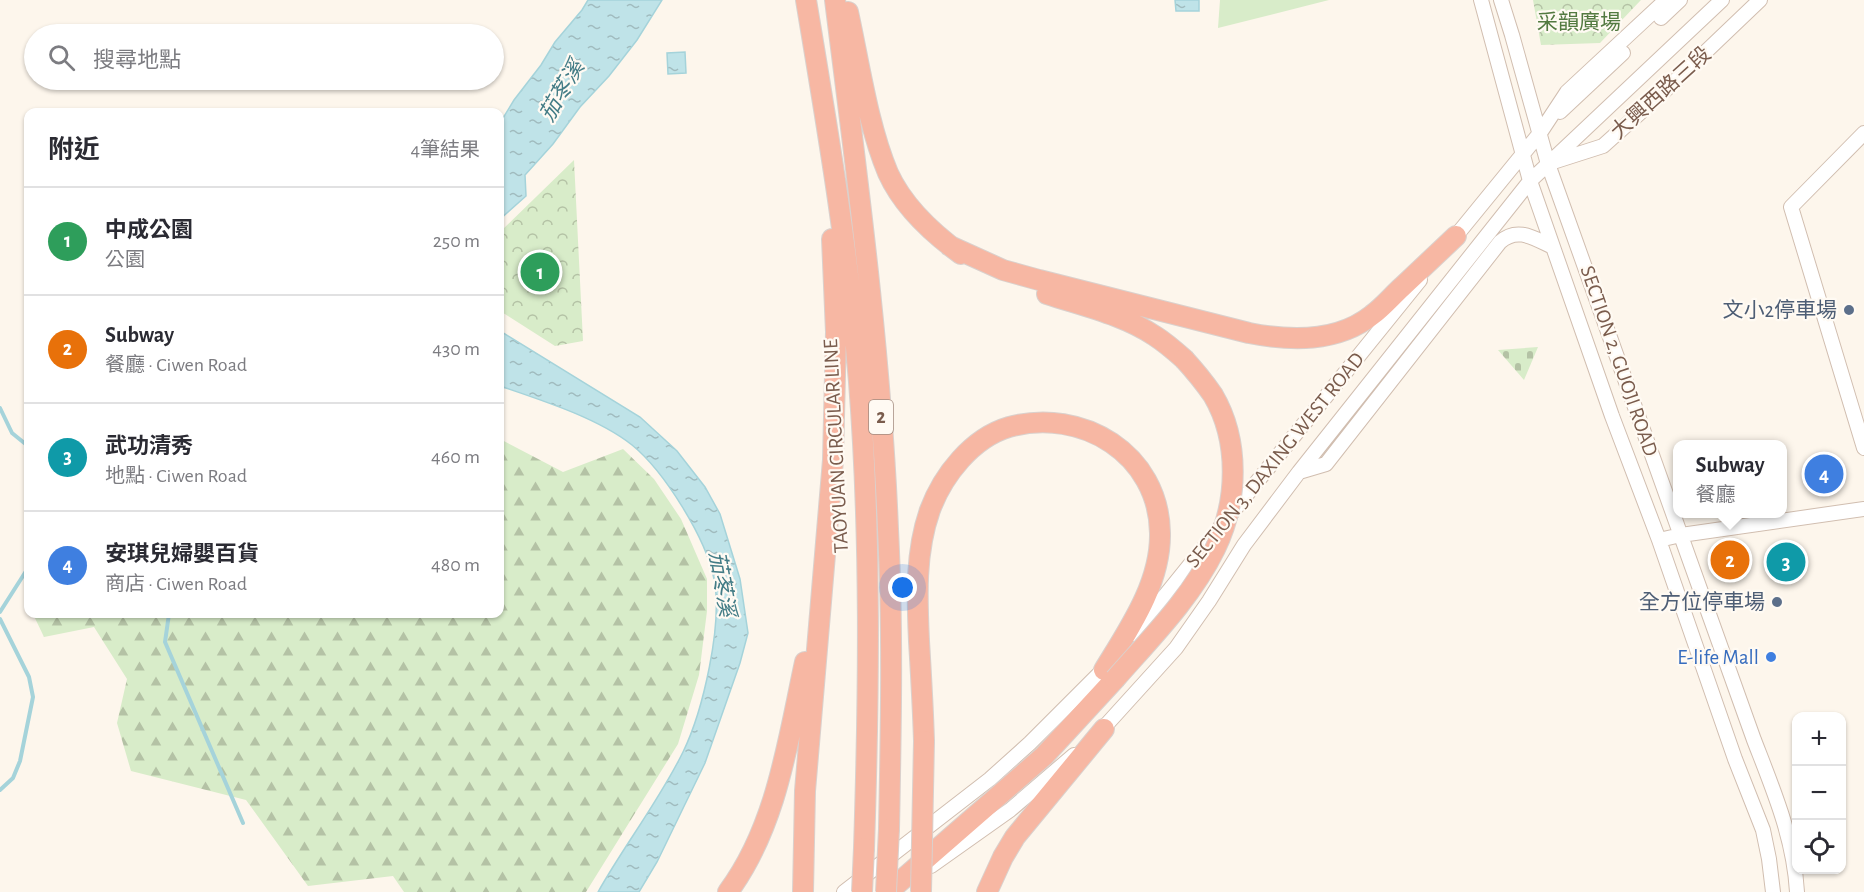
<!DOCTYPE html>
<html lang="zh-TW">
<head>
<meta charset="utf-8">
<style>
  body { margin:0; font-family:"Alegreya Sans","Noto Sans TC",sans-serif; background:#f2f2f3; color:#2b2b33 }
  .controls { position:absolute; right:18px; bottom:18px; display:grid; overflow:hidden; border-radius:12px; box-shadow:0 2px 4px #0004 }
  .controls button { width:54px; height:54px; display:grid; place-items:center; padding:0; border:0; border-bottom:2px solid #e1e1e2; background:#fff; color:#2b2b33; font:30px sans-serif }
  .you { position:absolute; left:903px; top:588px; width:21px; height:21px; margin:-15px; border:4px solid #fff; border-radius:50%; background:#1a73e8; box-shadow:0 0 0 9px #1a73e833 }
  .badge { display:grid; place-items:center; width:39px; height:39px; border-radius:50%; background:#111827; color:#fff; font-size:20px; font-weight:700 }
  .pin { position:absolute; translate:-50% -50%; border:3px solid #fff; box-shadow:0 2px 6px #0006 }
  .popup { position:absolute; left:1673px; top:440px; width:114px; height:78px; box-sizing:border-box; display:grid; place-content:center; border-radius:12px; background:#fff; filter:drop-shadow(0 2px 4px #0005); font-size:20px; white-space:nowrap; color:#7c7c81 }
  .popup b { font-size:22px; color:#2b2b33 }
  .popup::after { content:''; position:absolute; left:50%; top:100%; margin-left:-12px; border:12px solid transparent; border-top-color:#fff }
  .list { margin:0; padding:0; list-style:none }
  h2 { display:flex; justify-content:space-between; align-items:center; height:78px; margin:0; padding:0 24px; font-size:26px }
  h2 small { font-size:20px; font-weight:400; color:#7c7c81 }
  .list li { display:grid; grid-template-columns:39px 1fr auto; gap:18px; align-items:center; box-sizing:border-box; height:108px; padding:0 24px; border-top:2px solid #e1e1e2 }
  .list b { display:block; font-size:22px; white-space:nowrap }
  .list p { margin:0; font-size:20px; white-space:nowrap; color:#7c7c81 }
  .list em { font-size:20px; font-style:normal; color:#7c7c81 }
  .icon { flex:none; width:33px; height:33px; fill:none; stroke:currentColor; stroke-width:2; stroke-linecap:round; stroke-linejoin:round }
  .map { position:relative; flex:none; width:1864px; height:892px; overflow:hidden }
  .search { position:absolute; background:#fff; box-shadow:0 2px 4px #0004; left:24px; top:24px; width:480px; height:66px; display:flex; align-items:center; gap:15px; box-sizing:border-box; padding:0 21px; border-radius:33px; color:#7c7c81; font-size:22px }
  .panel { position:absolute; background:#fff; box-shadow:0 2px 4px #0004; left:24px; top:108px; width:480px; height:510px; border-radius:12px }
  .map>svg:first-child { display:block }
  .green { fill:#d8ecc9 }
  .forest { fill:url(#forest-firs) }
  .cemetery { fill:url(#cemetery-stones) }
  .park { fill:url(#park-crowns) }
  .water { fill:url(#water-ripples); stroke:#a5d3da; stroke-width:1.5 }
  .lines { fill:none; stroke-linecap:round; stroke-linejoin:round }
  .stream { stroke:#a5d3da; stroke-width:4 }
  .minor-casing { stroke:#d1beb0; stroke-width:16 }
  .highway-casing { stroke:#dad1cd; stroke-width:22 }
  .minor { stroke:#fff; stroke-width:14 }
  .highway { stroke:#f7b7a3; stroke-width:20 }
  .highway-bridge-casing { stroke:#dad1cd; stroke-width:22; stroke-linecap:butt }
  .highway-bridge { stroke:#f7b7a3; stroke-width:20 }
  .service-dot { fill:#5c6f8a; stroke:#fffaf3; stroke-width:2 }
  .shop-dot { fill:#3f7fe0; stroke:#fffaf3; stroke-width:2 }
  .labels { text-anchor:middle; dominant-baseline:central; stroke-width:4.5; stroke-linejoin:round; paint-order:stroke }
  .shield { fill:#fffaf3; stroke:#a28b7f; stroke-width:1.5 }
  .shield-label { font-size:20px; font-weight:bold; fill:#7a5c4d }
  .park-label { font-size:21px; fill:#537a41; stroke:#fffaf3 }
  .street-label { font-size:21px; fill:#7a5c4d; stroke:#fffaf3 }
  .service-label { font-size:21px; fill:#4e5e75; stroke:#fffaf3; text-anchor:end }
  .shop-label { font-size:21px; fill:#366cbe; stroke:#fffaf3; text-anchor:end }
  .water-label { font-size:22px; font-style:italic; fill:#437c86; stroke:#fffaf3 }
</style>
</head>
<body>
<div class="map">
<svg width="1864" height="892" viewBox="0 0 1864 892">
  <defs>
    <pattern id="forest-firs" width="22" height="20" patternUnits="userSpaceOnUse" patternTransform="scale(1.5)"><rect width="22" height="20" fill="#d8ecc9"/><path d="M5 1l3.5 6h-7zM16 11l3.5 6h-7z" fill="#b4c2a5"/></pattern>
    <pattern id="cemetery-stones" width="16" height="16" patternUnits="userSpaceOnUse" patternTransform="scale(1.5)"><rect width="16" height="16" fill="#d8ecc9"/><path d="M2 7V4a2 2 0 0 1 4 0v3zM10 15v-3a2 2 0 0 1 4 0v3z" fill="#b4c2a5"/></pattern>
    <pattern id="park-crowns" width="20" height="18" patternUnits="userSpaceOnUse" patternTransform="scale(1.5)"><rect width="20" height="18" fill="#d8ecc9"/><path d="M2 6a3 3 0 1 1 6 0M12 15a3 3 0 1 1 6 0" fill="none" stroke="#b4c2a5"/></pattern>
    <pattern id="water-ripples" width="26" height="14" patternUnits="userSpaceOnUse" patternTransform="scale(1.5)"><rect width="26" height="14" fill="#bfe3e8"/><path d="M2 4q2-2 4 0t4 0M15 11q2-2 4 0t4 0" fill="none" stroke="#a0bbbe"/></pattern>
  </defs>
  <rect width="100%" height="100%" fill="#fdf6ec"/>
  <!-- green -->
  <path class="green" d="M1220 0H1329L1218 28Z"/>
  <!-- forest -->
  <path class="forest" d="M500 439 563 472 623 449 654 479 681 519 707 579V611L699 675 678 744 586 892H404L393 876 308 886 246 800 131 771 117 723 127 679 94 627 44 637 33 614H500Z"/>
  <!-- cemetery -->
  <path class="cemetery" d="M1538 347 1524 380 1498 350Z"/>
  <!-- park -->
  <path class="park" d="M1533 0H1641L1600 43 1541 45Z
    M574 160 583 341 555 346 500 311V232Z"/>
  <!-- water -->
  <path class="water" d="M588 0H662L637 40 609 76 580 107 553 144 525 175 526 196 500 219V123L514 100 541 65 555 42 582 10Z
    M1175 0H1199V11H1176Z
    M685 52 686 73 668 74 667 53Z
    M500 331 640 417 677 451 705 487 720 514 740 579 748 633 740 663 705 763 657 862 639 892H598C625 844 659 801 683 752 703 711 723 624 714 579 706 538 664 471 632 445 598 418 541 400 500 386Z"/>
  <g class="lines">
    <!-- stream -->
    <path class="stream" d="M0 408 12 433 28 446
      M0 612 28 568
      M169 614 165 642 243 823
      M0 619 29 677 33 697 20 761 13 778 0 790"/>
    <defs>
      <path id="minor" d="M1481 0 1530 181 1612 416 1659 540 1735 759 1763 830 1769 859 1773 892
        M1501 0 1512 35 1548 164 1754 740C1773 789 1794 838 1797 892
        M1661 18 1680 0
        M1560 112 1623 53
        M1864 133 1791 207 1864 448
        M1553 162 1603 146 1672 84 1760 0
        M1451 242 1540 133 1567 92 1666 0
        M1299 472 1326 464 1500 242C1518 226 1535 239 1553 247
        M1659 540 1681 535 1864 509
        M1134 634 1420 280
        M1098 734 1176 648 1209 601 1244 545 1299 472 1530 181 1722 0
        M931 866 1010 810 1074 755
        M844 892 990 779 1030 743 1108 665"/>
      <path id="highway" d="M806 0C827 126 849 254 859 382 871 537 869 693 864 848
        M835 0C857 176 881 352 888 529 893 629 891 729 889 829
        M848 12C859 62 868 126 888 173 903 206 932 233 961 254
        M950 246 1003 270 1039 280 1249 333C1290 341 1337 343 1372 315 1383 307 1392 296 1402 287 1420 270 1438 253 1456 236
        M1047 294C1083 306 1124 315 1155 336 1166 343 1175 351 1184 359
        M924 741C923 708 921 674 919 641 917 598 915 552 930 510 943 475 972 438 1009 427 1082 407 1159 454 1160 533 1161 583 1129 629 1104 670
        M728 892C777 826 788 740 805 662
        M803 892 805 791 833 460 836 332 832 239
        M888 892 1044 756 1115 679
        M987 892 1003 857 1015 837 1104 729"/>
    </defs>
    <!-- minor casing -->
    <use href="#minor" class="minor-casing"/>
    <!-- highway casing -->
    <use href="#highway" class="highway-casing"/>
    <!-- minor -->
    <use href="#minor" class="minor"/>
    <!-- highway -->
    <use href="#highway" class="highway"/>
    <defs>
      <path id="highway-bridge" d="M1115 679C1151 638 1191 598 1215 549 1238 502 1240 441 1213 395 1204 382 1195 371 1184 359
        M862 892 864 848
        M886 892 889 829
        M921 892 924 741"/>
    </defs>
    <!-- highway-bridge casing -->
    <use href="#highway-bridge" class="highway-bridge-casing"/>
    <!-- highway-bridge -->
    <use href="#highway-bridge" class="highway-bridge"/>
  </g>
  <!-- markers -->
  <g class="service-dot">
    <circle cx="1849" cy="310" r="6"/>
    <circle cx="1777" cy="602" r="6"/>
  </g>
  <circle class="shop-dot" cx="1771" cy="657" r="6"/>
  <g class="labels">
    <!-- shield labels -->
    <rect class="shield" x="869" y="400" width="24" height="34" rx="4.5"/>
    <g class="shield-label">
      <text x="881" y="417">2</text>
    </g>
    <!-- park labels -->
    <g class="park-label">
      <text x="1579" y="22">采韻廣場</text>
    </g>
    <!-- street labels -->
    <g class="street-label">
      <text transform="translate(1661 93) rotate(-42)">大興西路三段</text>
      <text transform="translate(1619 361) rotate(71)">SECTION 2, GUOJI ROAD</text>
      <text transform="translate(836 446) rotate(-93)">TAOYUAN CIRCULAR LINE</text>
      <text transform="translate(1275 460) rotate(-51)">SECTION 3, DAXING WEST ROAD</text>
    </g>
    <!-- service labels -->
    <g class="service-label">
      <text x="1837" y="310">文小2停車場</text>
      <text x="1765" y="602">全方位停車場</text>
    </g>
    <!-- shop labels -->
    <g class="shop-label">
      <text x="1759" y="657">E-life Mall</text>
    </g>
    <!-- water labels -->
    <g class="water-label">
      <text transform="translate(562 91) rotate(-60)">茄苳溪</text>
      <text transform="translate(722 584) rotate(80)">茄苳溪</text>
    </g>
  </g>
</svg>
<div class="controls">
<button>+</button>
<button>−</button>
<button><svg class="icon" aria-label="locate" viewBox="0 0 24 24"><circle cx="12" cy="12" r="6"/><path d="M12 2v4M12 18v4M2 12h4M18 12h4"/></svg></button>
</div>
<div class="you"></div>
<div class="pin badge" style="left:540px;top:272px;background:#2e9e5b">1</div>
<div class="pin badge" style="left:1730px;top:560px;background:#e8710a">2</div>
<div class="popup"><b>Subway</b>餐廳</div>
<div class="pin badge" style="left:1786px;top:562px;background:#0f9aa8">3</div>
<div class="pin badge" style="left:1824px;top:474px;background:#3f7fe0">4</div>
<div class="search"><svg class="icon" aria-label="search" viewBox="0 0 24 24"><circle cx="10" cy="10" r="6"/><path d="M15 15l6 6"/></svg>搜尋地點</div>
<section class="panel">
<h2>附近<small>4筆結果</small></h2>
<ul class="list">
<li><span class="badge" style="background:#2e9e5b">1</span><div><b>中成公園</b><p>公園</p></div><em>250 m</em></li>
<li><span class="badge" style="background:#e8710a">2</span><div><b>Subway</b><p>餐廳 · Ciwen Road</p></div><em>430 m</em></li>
<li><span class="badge" style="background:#0f9aa8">3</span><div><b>武功清秀</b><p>地點 · Ciwen Road</p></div><em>460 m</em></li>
<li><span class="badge" style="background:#3f7fe0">4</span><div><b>安琪兒婦嬰百貨</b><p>商店 · Ciwen Road</p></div><em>480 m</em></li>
</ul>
</section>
</div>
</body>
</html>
